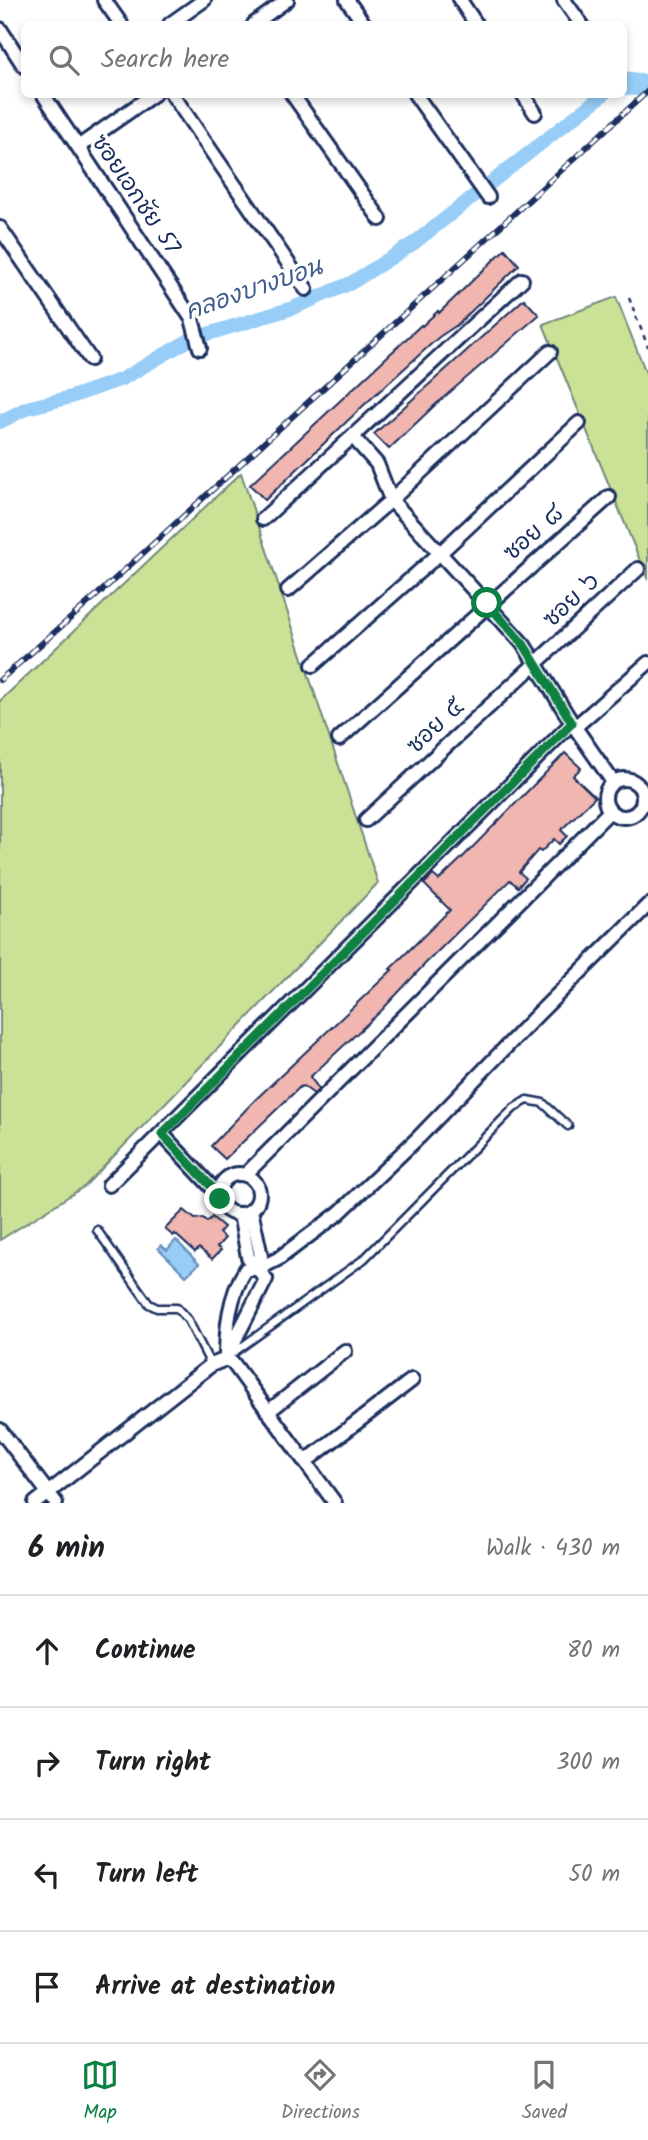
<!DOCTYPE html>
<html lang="en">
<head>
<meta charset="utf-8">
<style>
  body { margin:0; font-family:Kalam,"Playpen Sans Thai",sans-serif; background:#f6f6f6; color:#202124 }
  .stop { position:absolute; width:21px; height:21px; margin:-16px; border:5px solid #0b8043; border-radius:50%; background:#fff }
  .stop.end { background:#0b8043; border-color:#fff; box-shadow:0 2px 7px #0008 }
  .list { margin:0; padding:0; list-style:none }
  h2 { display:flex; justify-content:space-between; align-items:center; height:91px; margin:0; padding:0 28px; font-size:30px }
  h2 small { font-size:23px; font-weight:400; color:#757577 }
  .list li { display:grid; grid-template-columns:46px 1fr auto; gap:21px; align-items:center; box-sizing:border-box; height:112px; padding:0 28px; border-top:2px solid #e0e0e0 }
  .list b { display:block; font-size:26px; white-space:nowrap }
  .list em { font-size:23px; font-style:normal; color:#757577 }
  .icon { flex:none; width:38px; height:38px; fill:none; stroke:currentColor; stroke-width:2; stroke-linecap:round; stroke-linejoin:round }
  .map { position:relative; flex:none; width:648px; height:1503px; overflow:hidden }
  .search { position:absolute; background:#fff; box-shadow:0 4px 10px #0003; left:21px; right:21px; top:21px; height:77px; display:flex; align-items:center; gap:18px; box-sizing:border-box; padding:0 24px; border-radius:10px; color:#757577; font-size:26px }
  .sheet { height:539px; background:#fff }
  nav { display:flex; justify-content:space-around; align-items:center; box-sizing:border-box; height:98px; border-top:2px solid #e0e0e0; background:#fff; font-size:19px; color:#757577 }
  nav a { display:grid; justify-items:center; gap:4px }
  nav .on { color:#0b8043 }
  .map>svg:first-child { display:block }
  .green { fill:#cae196; stroke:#72887a; stroke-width:2 }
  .water { fill:#97cdf6; stroke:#658eb9; stroke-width:2 }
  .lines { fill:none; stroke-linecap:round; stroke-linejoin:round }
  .canal { stroke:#97cdf6; stroke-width:14 }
  .river { stroke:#97cdf6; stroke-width:23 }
  .building { fill:#f1b6b0; stroke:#1b2f5e; stroke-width:2 }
  .service-casing { stroke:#1b2f5e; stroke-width:11 }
  .minor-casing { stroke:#1b2f5e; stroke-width:18 }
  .path { stroke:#1b2f5e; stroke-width:2.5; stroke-dasharray:5 5; stroke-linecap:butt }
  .service { stroke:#fff; stroke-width:6 }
  .minor { stroke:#fff; stroke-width:12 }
  .rail-casing { stroke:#1b2f5e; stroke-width:6 }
  .rail { stroke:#fff; stroke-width:3.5; stroke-dasharray:10; stroke-linecap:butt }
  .route { stroke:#0b8043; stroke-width:9 }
  .labels { text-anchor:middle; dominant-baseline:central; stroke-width:7; stroke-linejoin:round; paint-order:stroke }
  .street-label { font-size:23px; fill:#1b2f5e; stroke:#fff }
  .water-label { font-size:24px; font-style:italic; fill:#405e8c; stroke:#fff }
</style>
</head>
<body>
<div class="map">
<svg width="648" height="1503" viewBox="0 0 648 1503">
  <rect width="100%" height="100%" fill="#fff"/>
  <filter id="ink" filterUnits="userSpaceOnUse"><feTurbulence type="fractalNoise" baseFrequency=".0143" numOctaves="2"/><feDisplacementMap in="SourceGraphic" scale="14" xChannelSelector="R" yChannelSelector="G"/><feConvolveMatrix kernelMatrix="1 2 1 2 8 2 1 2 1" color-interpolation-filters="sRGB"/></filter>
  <g filter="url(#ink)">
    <!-- green -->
    <path class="green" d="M616 297 648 378V580L543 324Z
      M241 473 378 883 85 1186 0 1240V701Z"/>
    <!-- water -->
    <path class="water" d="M176 1240 199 1264 186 1276 158 1248 161 1245 167 1250Z"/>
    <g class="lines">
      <!-- canal -->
      <path class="canal" d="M624 84 626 83
        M0 422 27 408 71 397 122 379 191 339 293 308 351 283 414 243 604 94"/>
      <!-- river -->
      <path class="river" d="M626 83 648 86"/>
    </g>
    <!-- building -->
    <path class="building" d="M505 249 519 265 457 325 439 337 363 406 265 500 250 485 421 325 422 326 438 311 439 313Z
      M524 299 539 315 434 406 389 449 374 434Z
      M565 753 581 768 573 776 595 797 561 830 567 836 559 844 554 839 541 852 538 850 519 872 526 878 518 887 510 880 425 964 381 1011 310 1077 319 1089 314 1094 303 1086 300 1087 225 1159 211 1146 254 1101 392 970 390 969 450 910 424 884 433 875 439 880 463 857Z
      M184 1210 195 1219 203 1218 207 1222 212 1217 224 1227 219 1233 225 1238 217 1247 221 1250 212 1259 199 1248 195 1252 175 1234 173 1236 165 1229Z"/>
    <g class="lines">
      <defs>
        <path id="service" d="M97 1230 149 1304 157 1308H177L188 1320 211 1365
          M233 1353 364 1259 514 1108 527 1100 543 1103 568 1126"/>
        <path id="minor" d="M104 0 121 24
          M347 0 364 24
          M460 0 476 24
          M564 0 581 24
          M170 24 204 0
          M254 24 287 0
          M0 29 24 66
          M43 94 192 319 200 348
          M172 94 306 289
          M292 94 380 219
          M415 94 488 197
          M523 94 535 113
          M78 147 154 94
          M0 228 90 359
          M353 437 377 464 391 500 524 645 572 723 613 782
          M263 519 522 280
          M288 590 391 500 550 352
          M313 665 439 554 579 423
          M575 727 648 663
          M339 739 609 497
          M605 798a19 19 0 1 1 38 0a19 19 0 1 1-38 0Z
          M366 820 638 569
          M162 1134 220 1196
          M219 1194a20 20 0 1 1 40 0a20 20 0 1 1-40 0Z
          M245 1175 610 811
          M109 1185 572 723
          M251 1210 261 1256 258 1269
          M227 1356 266 1279 248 1257 240 1214
          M226 1359C226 1328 229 1296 246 1269H258L278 1259 339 1213 419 1137 538 1014 648 905
          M226 1359 233 1363 335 1503
          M269 1411 345 1351
          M0 1430 56 1503
          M305 1462 412 1380
          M35 1503 211 1365 226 1359"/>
      </defs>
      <!-- service casing -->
      <use href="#service" class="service-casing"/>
      <!-- minor casing -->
      <use href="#minor" class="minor-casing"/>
      <!-- path -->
      <path class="path" d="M629 298 648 347"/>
      <!-- service -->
      <use href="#service" class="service"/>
      <!-- minor -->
      <use href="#minor" class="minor"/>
      <defs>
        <path id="rail" d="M0 680 105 588 648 91"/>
      </defs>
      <!-- rail casing -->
      <use href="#rail" class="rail-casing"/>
      <!-- rail -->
      <use href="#rail" class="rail"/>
    </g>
  </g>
  <g class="lines" filter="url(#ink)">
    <!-- route -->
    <path class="route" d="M220 1199V1196L162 1134 572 723 524 645 487 603"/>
  </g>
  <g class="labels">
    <!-- street labels -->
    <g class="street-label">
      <text transform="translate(135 195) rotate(56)">ซอยเอกชัย 57</text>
      <text transform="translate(534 534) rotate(-41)">ซอย ๘</text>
      <text transform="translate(572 601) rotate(-43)">ซอย ๖</text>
      <text transform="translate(436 727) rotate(-43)">ซอย ๕</text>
    </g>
    <!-- water labels -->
    <g class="water-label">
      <text transform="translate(254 290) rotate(-19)">คลองบางบอน</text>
    </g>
  </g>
</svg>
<div class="stop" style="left:487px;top:603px"></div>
<div class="stop end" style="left:220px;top:1199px"></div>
<div class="search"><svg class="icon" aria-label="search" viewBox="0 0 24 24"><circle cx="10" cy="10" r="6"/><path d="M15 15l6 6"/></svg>Search here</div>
</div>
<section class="sheet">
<h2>6 min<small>Walk · 430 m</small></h2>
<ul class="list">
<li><svg class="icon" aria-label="ahead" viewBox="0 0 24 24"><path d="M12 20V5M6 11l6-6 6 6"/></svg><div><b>Continue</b></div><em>80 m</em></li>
<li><svg class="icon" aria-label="right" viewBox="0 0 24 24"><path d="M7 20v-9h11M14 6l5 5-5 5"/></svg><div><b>Turn right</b></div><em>300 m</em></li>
<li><svg class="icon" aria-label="left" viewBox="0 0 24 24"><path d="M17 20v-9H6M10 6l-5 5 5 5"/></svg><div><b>Turn left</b></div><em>50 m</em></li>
<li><svg class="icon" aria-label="arrive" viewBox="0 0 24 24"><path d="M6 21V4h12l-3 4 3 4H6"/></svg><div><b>Arrive at destination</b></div></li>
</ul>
</section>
<nav>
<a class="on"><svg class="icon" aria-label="map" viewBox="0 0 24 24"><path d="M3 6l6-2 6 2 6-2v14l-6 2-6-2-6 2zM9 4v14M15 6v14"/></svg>Map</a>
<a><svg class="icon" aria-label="directions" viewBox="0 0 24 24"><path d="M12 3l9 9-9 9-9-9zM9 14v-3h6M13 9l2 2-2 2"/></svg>Directions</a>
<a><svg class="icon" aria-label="saved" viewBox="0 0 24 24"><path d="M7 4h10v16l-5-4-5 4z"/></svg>Saved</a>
</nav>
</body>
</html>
